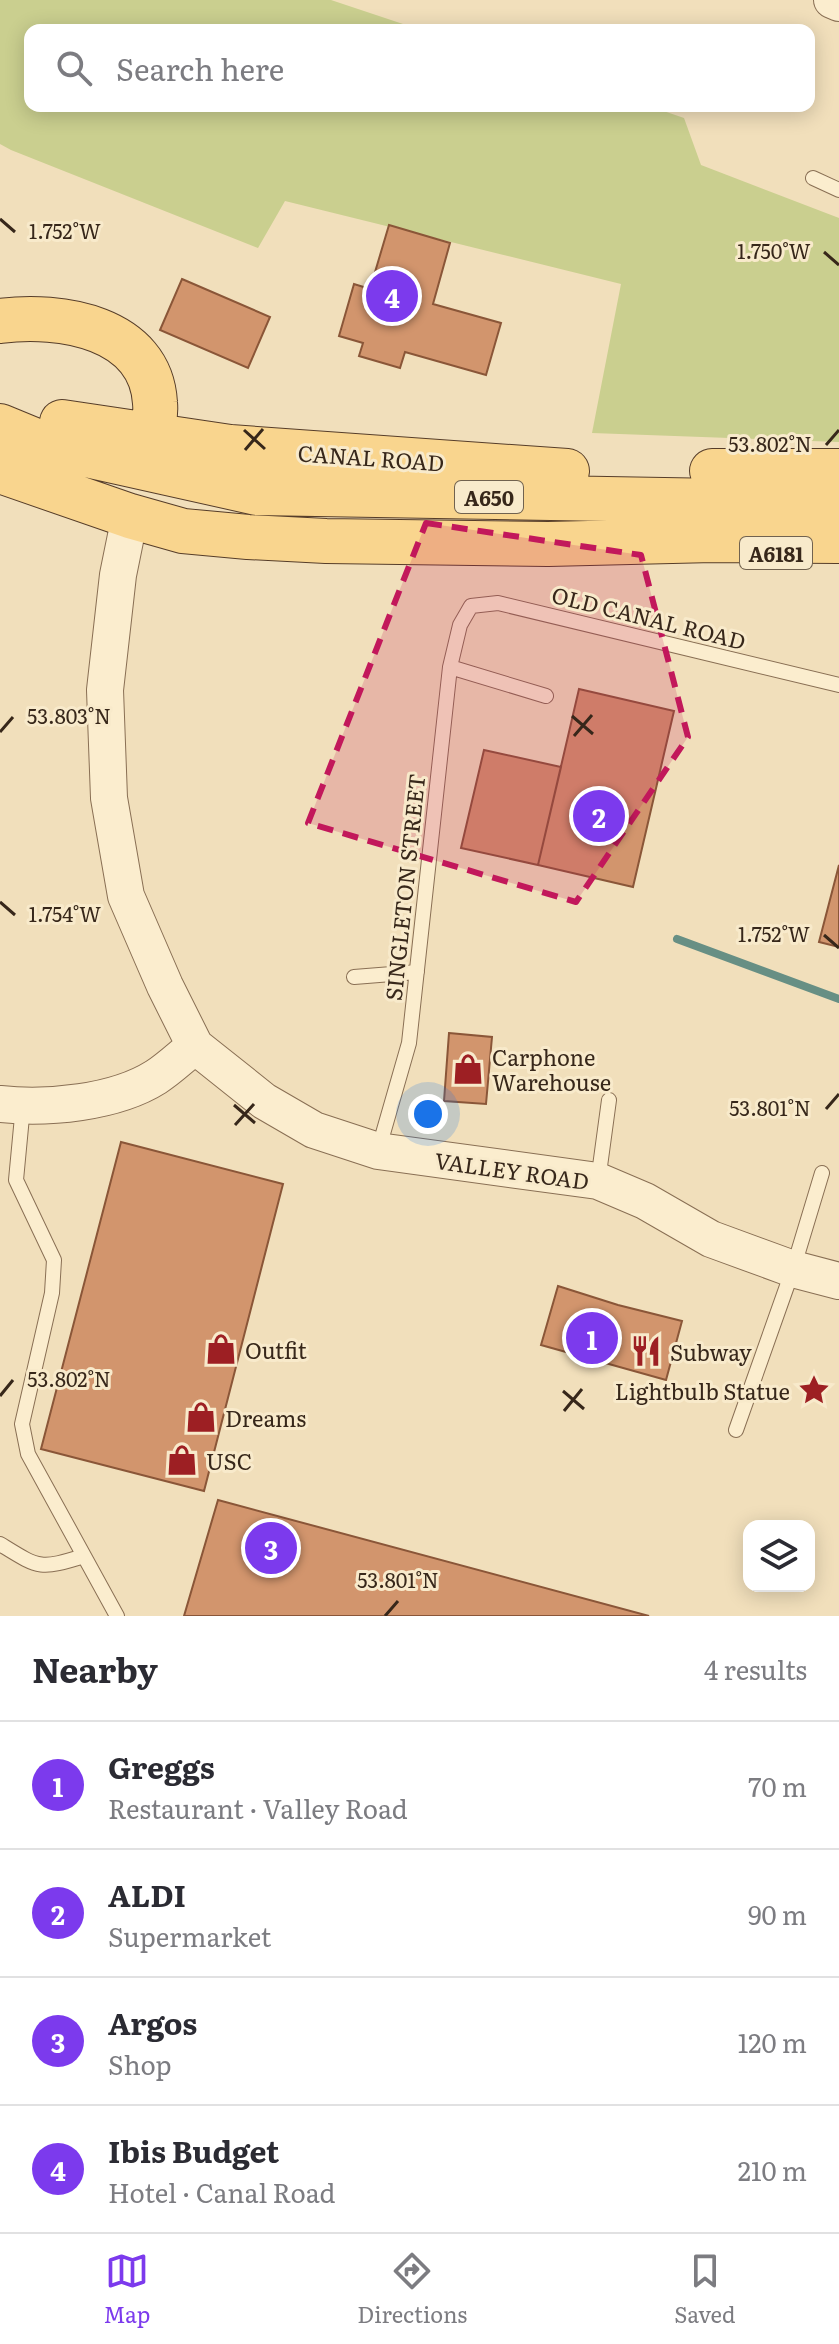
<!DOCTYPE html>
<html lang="en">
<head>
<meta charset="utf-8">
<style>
  body { margin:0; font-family:Literata,serif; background:#f7f7f7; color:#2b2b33 }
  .controls { position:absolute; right:24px; bottom:24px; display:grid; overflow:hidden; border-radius:16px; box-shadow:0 4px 20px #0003 }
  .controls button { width:72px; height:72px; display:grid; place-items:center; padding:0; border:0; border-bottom:2px solid #e1e1e2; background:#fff; color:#2b2b33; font:40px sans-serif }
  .you { position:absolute; left:428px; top:1114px; width:28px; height:28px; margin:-20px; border:6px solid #fff; border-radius:50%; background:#1a73e8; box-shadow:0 0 0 12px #1a73e833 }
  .badge { display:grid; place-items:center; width:52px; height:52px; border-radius:50%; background:#7c3aed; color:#fff; font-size:26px; font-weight:700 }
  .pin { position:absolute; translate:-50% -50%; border:4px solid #fff; box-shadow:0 2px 8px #0006 }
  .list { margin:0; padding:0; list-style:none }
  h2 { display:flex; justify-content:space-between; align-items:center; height:104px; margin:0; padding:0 32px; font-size:34px }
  h2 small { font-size:26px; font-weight:400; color:#7c7c81 }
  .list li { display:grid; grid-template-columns:52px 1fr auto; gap:24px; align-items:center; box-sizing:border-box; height:128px; padding:0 32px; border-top:2px solid #e1e1e2 }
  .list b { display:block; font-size:30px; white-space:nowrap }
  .list p { margin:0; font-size:26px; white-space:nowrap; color:#7c7c81 }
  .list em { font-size:26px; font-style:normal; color:#7c7c81 }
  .icon { flex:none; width:44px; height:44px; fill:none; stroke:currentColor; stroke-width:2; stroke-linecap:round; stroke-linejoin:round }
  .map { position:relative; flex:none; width:839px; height:1616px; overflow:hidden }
  .search { position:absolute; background:#fff; box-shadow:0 4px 20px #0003; left:24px; right:24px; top:24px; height:88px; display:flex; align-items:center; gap:20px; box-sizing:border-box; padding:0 28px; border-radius:16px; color:#7c7c81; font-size:30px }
  .sheet { height:616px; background:#fff }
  nav { display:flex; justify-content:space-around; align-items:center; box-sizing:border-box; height:112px; border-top:2px solid #e1e1e2; background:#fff; font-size:22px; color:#7c7c81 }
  nav a { display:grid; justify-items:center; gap:4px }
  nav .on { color:#7c3aed }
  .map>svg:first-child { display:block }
  .green { fill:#cacf8f }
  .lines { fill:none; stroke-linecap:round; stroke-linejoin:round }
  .stream { stroke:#678f84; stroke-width:8 }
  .building { fill:#d2956d; stroke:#8a5638; stroke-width:2 }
  .service-casing { stroke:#896f54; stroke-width:16 }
  .tertiary-casing { stroke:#896f54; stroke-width:38 }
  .primary-casing { stroke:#563d29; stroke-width:46 }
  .service { stroke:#fbedce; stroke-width:14 }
  .tertiary { stroke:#fbedce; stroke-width:36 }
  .primary { stroke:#f9d58e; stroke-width:44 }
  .marked { fill:#c2185b; fill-opacity:0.2; stroke:#c2185b; stroke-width:6; stroke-dasharray:16 10; stroke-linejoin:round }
  .ticks { fill:none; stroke:#37271a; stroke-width:3 }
  .labels { text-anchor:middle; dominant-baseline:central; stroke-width:6; stroke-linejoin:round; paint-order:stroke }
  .shield { fill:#f8eacb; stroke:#71624f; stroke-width:2 }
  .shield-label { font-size:20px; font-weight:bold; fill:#37271a }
  .street-label { font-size:22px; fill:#37271a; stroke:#f8eacb }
  .poi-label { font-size:22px; fill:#37271a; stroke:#f8eacb; text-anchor:start }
  .ticks-label { font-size:20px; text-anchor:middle; fill:#37271a; stroke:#f8eacb; stroke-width:6; stroke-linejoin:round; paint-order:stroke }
</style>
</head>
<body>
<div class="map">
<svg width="839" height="1616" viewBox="0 0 839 1616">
  <rect width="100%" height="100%" fill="#f1dfbb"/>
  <!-- green -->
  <path class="green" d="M0 0H331L421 30H30V106H649L684 118 701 165 839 218V442L592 433 621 284 285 201 258 248 11 150 0 144Z"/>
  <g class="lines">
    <!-- stream -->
    <path class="stream" d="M677 939 839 999"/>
  </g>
  <!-- building -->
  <path class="building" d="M389 225 450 243 433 304 501 323 486 375 405 352 400 368 359 356 363 343 339 336 354 284 370 289Z
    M182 279 270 317 248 368 160 330Z
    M579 689 674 711 633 887 538 865Z
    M484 750 561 767 538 865 461 848Z
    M839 865V947L819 942Z
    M449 1033 492 1037 486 1104 444 1101Z
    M121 1142 283 1184 204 1491 41 1449Z
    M558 1286 618 1305 682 1321 666 1380 541 1345Z
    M218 1500 649 1616H184Z"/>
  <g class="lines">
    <defs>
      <path id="service" d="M813 178 839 190
        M450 667 546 696
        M354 977 417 972
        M23 1106 16 1180 54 1260 52 1293 22 1424 28 1454 117 1616
        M378 1151 409 1043 450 667 460 625 471 606 498 603 839 685
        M598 1181 609 1100
        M736 1430 793 1269 822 1173
        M0 1544C39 1568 39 1570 84 1556"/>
      <path id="tertiary" d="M832 0 839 3
        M130 516 118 575 105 690 109 798 126 896 165 986 195 1046 264 1101 314 1130 378 1151 598 1181 645 1201 711 1239 793 1269 839 1281
        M0 1104C47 1109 115 1103 156 1077 170 1068 182 1056 195 1046"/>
      <path id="primary" d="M0 321C60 313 151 327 155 403 157 423 148 445 143 464
        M62 422 230 447 567 471
        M0 426 51 447 257 493 839 503
        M0 471 130 516 183 531 248 537 326 541 548 544 713 540 839 541
        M712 471H839"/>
    </defs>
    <!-- service casing -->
    <use href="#service" class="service-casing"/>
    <!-- tertiary casing -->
    <use href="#tertiary" class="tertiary-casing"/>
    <!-- primary casing -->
    <use href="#primary" class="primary-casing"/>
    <!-- service -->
    <use href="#service" class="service"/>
    <!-- tertiary -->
    <use href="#tertiary" class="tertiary"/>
    <!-- primary -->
    <use href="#primary" class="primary"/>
  </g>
  <!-- marked area -->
  <path class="marked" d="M426 523 641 555 688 737 576 902 308 823Z"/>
  <!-- ticks -->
  <path class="ticks" d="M0 219 15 232M824 252 839 265M244 430 265 449M826 445 839 430M245 450 263 429M572 716 593 734M0 732 13 717M574 736 592 715M0 902 15 915M824 935 839 948M234 1105 255 1123M826 1109 839 1094M235 1125 254 1104M563 1391 584 1409M0 1396 13 1380M564 1411 582 1389M385 1616 398 1601"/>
  <!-- icons -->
  <defs>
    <symbol id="shop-bare" viewBox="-9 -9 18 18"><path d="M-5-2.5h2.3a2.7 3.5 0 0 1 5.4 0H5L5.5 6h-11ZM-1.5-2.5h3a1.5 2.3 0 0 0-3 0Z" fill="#9d1f23" stroke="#f8eacb" stroke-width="2.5" paint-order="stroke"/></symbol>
    <symbol id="restaurant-bare" viewBox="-9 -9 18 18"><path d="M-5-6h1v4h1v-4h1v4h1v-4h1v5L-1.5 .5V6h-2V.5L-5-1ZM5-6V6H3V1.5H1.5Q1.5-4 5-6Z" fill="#9d1f23" stroke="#f8eacb" stroke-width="2.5" paint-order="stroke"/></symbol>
    <symbol id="sight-bare" viewBox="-9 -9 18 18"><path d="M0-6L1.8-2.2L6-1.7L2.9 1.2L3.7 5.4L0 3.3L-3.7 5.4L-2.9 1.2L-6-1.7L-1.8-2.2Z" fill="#9d1f23" stroke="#f8eacb" stroke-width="2.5" paint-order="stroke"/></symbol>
  </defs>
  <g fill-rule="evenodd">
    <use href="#shop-bare" x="446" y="1047" width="44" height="44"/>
    <use href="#shop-bare" x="199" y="1327" width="44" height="44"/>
    <use href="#restaurant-bare" x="624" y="1329" width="44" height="44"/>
    <use href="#sight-bare" x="792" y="1368" width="44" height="44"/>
    <use href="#shop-bare" x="179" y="1395" width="44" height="44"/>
    <use href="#shop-bare" x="160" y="1438" width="44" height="44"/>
  </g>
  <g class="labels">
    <!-- shield labels -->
    <g class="shield">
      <rect x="455" y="481" width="68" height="32" rx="6"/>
      <rect x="740" y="537" width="72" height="32" rx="6"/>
    </g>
    <g class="shield-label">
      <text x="489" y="497">A650</text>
      <text x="776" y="553">A6181</text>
    </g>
    <!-- street labels -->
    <g class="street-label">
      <text transform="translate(371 457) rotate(4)">CANAL ROAD</text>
      <text transform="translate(649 617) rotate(14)">OLD CANAL ROAD</text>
      <text transform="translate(404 887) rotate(-84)">SINGLETON STREET</text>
      <text transform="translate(512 1170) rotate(8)">VALLEY ROAD</text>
    </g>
    <!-- poi labels -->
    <g class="poi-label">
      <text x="492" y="1056">Carphone<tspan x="492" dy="25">Warehouse</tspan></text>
      <text x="245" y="1349">Outfit</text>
      <text x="670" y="1351">Subway</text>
      <text x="790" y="1390" text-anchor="end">Lightbulb Statue</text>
      <text x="225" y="1417">Dreams</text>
      <text x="206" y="1460">USC</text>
    </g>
  </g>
  <g class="ticks-label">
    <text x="65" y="239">1.752°W</text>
    <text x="774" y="259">1.750°W</text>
    <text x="770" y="452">53.802°N</text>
    <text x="69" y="724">53.803°N</text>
    <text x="65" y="922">1.754°W</text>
    <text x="774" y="942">1.752°W</text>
    <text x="770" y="1116">53.801°N</text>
    <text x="69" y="1387">53.802°N</text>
    <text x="398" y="1588">53.801°N</text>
  </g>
</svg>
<div class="controls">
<button><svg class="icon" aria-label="layers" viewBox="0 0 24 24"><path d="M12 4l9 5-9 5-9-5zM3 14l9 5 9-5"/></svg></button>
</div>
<div class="you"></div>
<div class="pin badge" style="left:592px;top:1338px">1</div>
<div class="pin badge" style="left:599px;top:816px">2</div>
<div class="pin badge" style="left:271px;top:1548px">3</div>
<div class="pin badge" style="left:392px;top:296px">4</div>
<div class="search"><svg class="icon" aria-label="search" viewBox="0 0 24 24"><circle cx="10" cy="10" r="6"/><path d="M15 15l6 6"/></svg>Search here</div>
</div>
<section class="sheet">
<h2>Nearby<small>4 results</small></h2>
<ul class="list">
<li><span class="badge">1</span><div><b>Greggs</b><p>Restaurant · Valley Road</p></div><em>70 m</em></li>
<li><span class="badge">2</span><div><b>ALDI</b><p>Supermarket</p></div><em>90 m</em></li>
<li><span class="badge">3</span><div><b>Argos</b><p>Shop</p></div><em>120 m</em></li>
<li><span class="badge">4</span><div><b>Ibis Budget</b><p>Hotel · Canal Road</p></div><em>210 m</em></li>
</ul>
</section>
<nav>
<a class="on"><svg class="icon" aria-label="map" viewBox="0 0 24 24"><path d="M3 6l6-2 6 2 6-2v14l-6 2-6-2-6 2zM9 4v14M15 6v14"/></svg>Map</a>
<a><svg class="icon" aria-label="directions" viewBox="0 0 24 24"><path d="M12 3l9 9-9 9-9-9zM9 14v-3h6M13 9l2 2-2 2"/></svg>Directions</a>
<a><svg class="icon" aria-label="saved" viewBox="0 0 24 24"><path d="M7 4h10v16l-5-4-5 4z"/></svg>Saved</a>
</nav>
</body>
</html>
